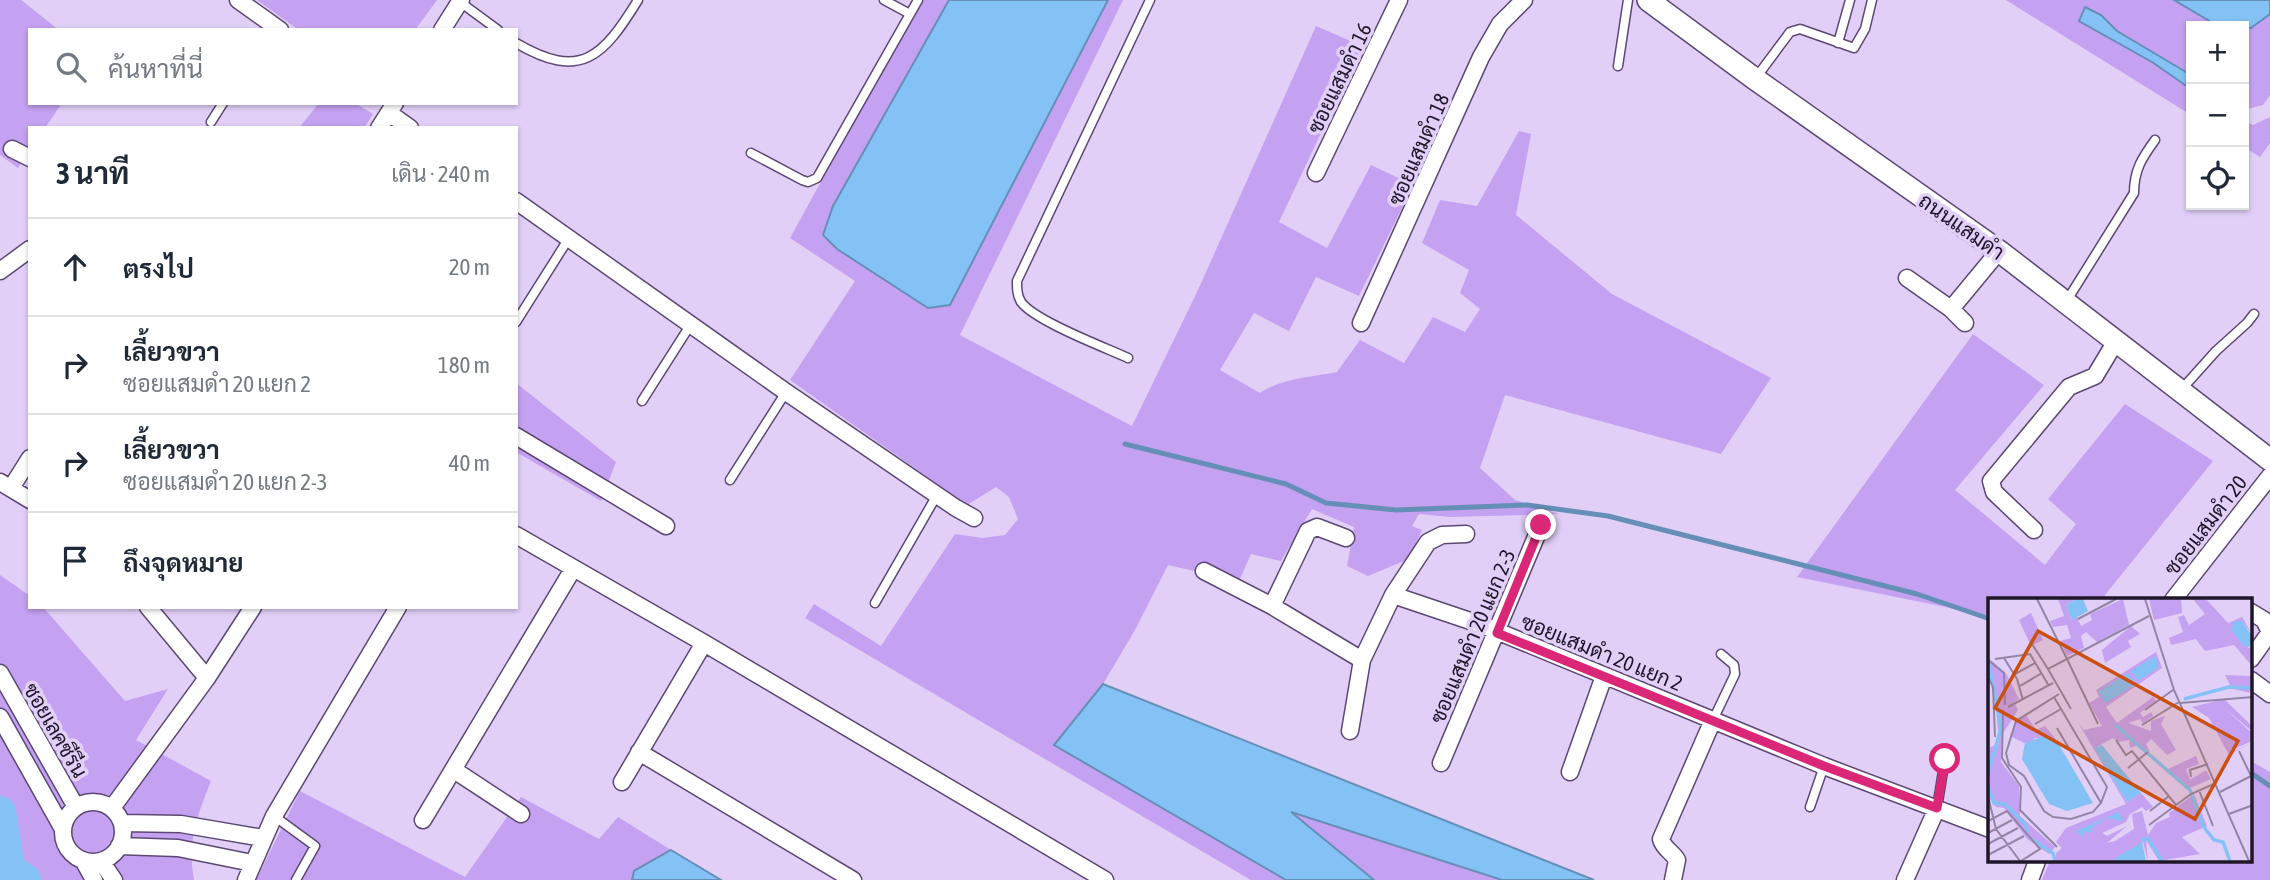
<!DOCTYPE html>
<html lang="th">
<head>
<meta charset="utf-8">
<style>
  body { margin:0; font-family:"Asap Condensed",Sarabun,sans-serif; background:#f2f2f3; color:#1f2937 }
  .controls { position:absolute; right:21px; top:21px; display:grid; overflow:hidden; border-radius:0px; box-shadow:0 2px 5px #0004 }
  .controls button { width:63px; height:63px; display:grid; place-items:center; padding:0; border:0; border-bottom:2px solid #e0e1e3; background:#fff; color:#1f2937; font:35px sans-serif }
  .stop { position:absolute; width:21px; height:21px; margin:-16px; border:5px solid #db2777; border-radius:50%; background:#fff }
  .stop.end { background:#db2777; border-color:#fff; box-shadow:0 2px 7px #0008 }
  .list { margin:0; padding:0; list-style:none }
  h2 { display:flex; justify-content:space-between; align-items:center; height:91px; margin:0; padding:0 28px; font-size:30px }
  h2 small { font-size:23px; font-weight:400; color:#747a83 }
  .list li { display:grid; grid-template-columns:46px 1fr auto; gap:21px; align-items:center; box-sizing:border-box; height:98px; padding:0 28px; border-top:2px solid #e0e1e3 }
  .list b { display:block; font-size:26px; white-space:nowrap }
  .list p { margin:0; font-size:23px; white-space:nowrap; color:#747a83 }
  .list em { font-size:23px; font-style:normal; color:#747a83 }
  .icon { flex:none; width:38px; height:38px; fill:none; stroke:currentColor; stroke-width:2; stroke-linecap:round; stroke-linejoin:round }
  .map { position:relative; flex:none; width:2270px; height:880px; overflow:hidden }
  .search { position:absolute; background:#fff; box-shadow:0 2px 5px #0004; left:28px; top:28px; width:490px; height:77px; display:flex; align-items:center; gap:18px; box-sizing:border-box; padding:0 24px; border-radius:0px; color:#747a83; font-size:26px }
  .panel { position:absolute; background:#fff; box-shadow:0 2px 5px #0004; left:28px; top:126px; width:490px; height:483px; border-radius:0px }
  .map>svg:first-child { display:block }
  .green { fill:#c5a1f1 }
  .water { fill:#84c2f6; stroke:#668fb8; stroke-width:2 }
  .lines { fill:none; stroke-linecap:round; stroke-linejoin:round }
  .stream { stroke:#668fb8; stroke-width:5 }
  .river { stroke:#84c2f6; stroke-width:32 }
  .service-casing { stroke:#5c4873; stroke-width:11 }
  .minor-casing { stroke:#5c4873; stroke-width:19 }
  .tertiary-casing { stroke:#5c4873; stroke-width:24 }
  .service { stroke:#fff; stroke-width:8 }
  .minor { stroke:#fff; stroke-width:16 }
  .tertiary { stroke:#fff; stroke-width:21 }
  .route { stroke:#db2777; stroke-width:9 }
  .labels { text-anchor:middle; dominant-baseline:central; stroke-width:7; stroke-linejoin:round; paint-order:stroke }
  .street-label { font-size:21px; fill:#1f1729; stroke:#e1cff8 }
  .inset-river { fill:none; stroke:#84c2f6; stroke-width:3.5 }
  .inset-road { fill:none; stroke:#9385a5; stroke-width:2 }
  .view { fill:#ca4f10; fill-opacity:0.15; stroke:#ca4f10; stroke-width:3.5 }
  .inset-edge { fill:none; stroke:#1f1729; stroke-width:3.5 }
</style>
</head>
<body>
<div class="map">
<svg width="2270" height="880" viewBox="0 0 2270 880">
  <rect width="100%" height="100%" fill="#e1cff8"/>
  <!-- green -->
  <path class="green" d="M0 0H21L59 30H30V103H62L45 128H30V150L18 168 0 155Z
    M257 0H437L415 30H299Z
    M921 0H949L833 206 824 235 837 249 928 308 1108 0H1123L960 335 1132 426 1198 290 1316 26 1362 46 1279 222 1327 248 1371 165 1413 185 1359 296 1316 277 1289 331 1254 313 1220 370 1260 393C1281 378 1313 377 1337 372L1360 340 1404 363 1433 317 1465 332 1480 309 1460 293 1469 270 1422 243 1440 200 1477 206 1519 131 1531 134 1516 215 1612 294 1771 378 1721 454 1505 395 1480 468 1515 500 1559 514 1450 517 1419 514 1412 526 1422 530 1409 559 1368 576 1347 566 1354 527 1312 509 1281 561 1251 554 1239 581 1168 565 1135 630 1103 684 1055 745 1286 880H1251L805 618 814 604 881 646 955 534 982 538 1005 535 1018 519 1009 497 996 487 967 505 790 380 855 281 790 238Z
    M2006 0H2174L2218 26H2191V75L2117 31 2101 15 2085 7 2152 62 2191 89V115Z
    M2270 14V95L2263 105 2247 109 2244 107V28H2251Z
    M319 103H355L373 114 364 128H299Z
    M2270 117V143L2260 157 2244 147V121L2253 125Z
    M1973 334 2044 385 1955 490 2045 565 2076 524 2048 499 2125 404 2213 461 2101 600H1990V616L1797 577Z
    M516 383 616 462 601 501 516 452Z
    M0 575 30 596V607H43L125 701 168 689 136 740 211 781C197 816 187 841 194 880H17L0 855Z
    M2251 761 2270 772V880H2042L2050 861H2251Z
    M300 791 465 877 521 797 599 839 618 817 671 850 635 871 632 880H256Z
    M1289 811 1502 880H1374Z"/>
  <!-- water -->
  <path class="water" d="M949 0H1108L950 305 928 308 837 249 823 235 833 206Z
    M2174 0H2270V14L2251 28 2218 26Z
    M2085 7 2101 15 2117 31 2191 75V89L2152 62 2079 21Z
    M1103 684 1594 880H1502L1291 812 1374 880H1286L1054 745Z
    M671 850 721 880H632L634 871Z"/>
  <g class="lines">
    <!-- stream -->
    <path class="stream" d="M1125 444 1286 484 1326 503 1396 510 1527 505 1608 516 1917 594 1990 619
      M2251 773 2270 786"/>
    <!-- river -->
    <path class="river" d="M0 812 9 869 25 880"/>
    <defs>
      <path id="service" d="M884 0 910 14
        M460 2 498 30
        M516 43C581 81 603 57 638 0
        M1838 43 1850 0
        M1618 66 1628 0
        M1755 79 1790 32 1800 29 1854 48 1865 29 1872 0
        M211 122 223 103
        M751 153 802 180 808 182 817 178 918 0
        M2066 302 2134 193C2134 170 2142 158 2155 140
        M516 322 569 238
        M1128 358C1104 347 1035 321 1021 302 1017 295 1017 289 1017 281L1150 0
        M2181 390 2216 351 2247 323 2254 314
        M642 401 691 324
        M730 480 786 392
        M875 603 937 495
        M1713 720 1735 674 1734 665 1721 654
        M1810 807 1824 766
        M1937 808 1945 759
        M274 816 315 846 296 880"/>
      <path id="minor" d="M238 0 280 30
        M442 30 461 0
        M389 113 410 128
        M379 128 395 103
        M12 149 30 158
        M1316 173 1399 0
        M516 201 786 392 956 508 974 518
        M0 271 30 249
        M1907 278 1951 309 1965 323
        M1951 309 1999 251
        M1361 323 1481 57 1500 24 1524 0
        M516 436 666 526
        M0 482 30 500
        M11 488 30 458
        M2034 530 1994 492 1991 481 2069 387 2095 376 2116 341
        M516 535 704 643 1105 880
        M1204 571 1272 606 1362 660 1393 595 1482 625 1824 766 1990 829
        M1393 595 1428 542 1442 535 1466 534
        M2173 600 2270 476
        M1272 606 1308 531 1317 527 1346 538
        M148 607 207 678
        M2251 612 2264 620 2270 632 2251 659
        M0 673 76 807
        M2251 680 2270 694
        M0 717 63 829
        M1350 731 1362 660
        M639 752 853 880
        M1441 763 1541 525
        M454 770 521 814
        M1570 772 1604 676
        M622 782 704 643
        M63 832a30 30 0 1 1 60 0a30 30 0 1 1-60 0Z
        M112 808 207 678 253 607
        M423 820 573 569
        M122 823 181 824 263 838
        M119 846 178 848 252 863
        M83 860 94 880
        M101 861 114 880
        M246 880 274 816 398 607
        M1673 880 1677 860C1672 851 1664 850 1661 839L1713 720
        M1905 880 1937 808
        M2030 880 2037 861"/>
      <path id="tertiary" d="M1648 0 1755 79 1999 251 2270 460"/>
    </defs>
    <!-- service casing -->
    <use href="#service" class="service-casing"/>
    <!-- minor casing -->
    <use href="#minor" class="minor-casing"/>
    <!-- tertiary casing -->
    <use href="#tertiary" class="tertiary-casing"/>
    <!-- service -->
    <use href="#service" class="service"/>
    <!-- minor -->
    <use href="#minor" class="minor"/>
    <!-- tertiary -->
    <use href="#tertiary" class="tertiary"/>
  </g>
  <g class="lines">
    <!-- route -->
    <path class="route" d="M1541 525 1497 633 1824 766 1937 808 1945 759"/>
  </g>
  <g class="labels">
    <!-- street labels -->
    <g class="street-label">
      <text transform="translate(1339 78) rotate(-64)">ซอยแสมดำ 16</text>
      <text transform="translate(1418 149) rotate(-66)">ซอยแสมดำ 18</text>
      <text transform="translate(1962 226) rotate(35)">ถนนแสมดำ</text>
      <text transform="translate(2205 525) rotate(-52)">ซอยแสมดำ 20</text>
      <text transform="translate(1472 636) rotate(-67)">ซอยแสมดำ 20 แยก 2-3</text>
      <text transform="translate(1602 652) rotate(22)">ซอยแสมดำ 20 แยก 2</text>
      <text transform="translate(56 730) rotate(60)">ซอยเลคซีรีน</text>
    </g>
  </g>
  <!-- overview -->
  <g transform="translate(1988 598)">
    <rect width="264" height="264" fill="#e1cff8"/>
    <path d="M70 1H89L78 7 84 22 89 19 93 28 104 22 102 16 135 1 141 27 109 44 98 34 93 38 96 50 79 58 72 43 83 40 79 27 65 29 62 23 76 18ZM161 1H193L194 15 166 22ZM205 1H218L240 25 254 19 264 36 254 23 260 50 264 49V68L246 47 217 53 208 41 183 47 181 40 195 34 190 19 196 17 201 27 217 16ZM43 15 55 42 43 48 31 22ZM143 28 152 36 140 43 143 49 117 65 114 52ZM168 54 174 70 118 109 129 125 165 99 168 103 152 115 155 119 163 114 165 118 155 125 152 121 140 125 163 133V123L177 118 173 126 188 152 179 157 163 141 158 146 162 154 150 147 142 150 141 142 131 144 125 140 107 150 139 204 153 195 165 209 158 213 154 209 142 216 138 224 114 235 119 238 139 228 119 245 127 243 146 231 144 216 154 213 160 237 168 225 182 219 181 215 206 196 219 228 194 239 212 256 171 263 158 242 160 263 155 244 125 263H68V255L74 250 68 244 78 230 138 206 91 126 96 132 114 128 101 105 111 99 108 92ZM3 62 18 75 31 101 26 104 30 112 14 137 13 164 31 188 32 218 67 249 61 256 39 241 16 210 8 209 2 201V149L11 146 7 95 0 74ZM237 77 264 78V95L244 91ZM236 101 264 128V133L236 110 264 135V143L244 152 239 145 245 154 264 144 241 157 221 120 204 109ZM38 117 48 132 57 128 67 140H47L40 147 22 138 28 124ZM208 158 211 166 198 171 202 182 218 172 223 181 202 190 180 171Z" fill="#c5a1f1"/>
    <path d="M89 1H95L100 13 84 22 78 7ZM247 23H254L264 38V49L256 48 243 32ZM167 58 171 69 150 83 143 73ZM140 75 148 86 117 105 111 93ZM53 139 67 140 105 205 79 213 61 206 34 161 37 145ZM114 147 153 195 139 204 106 150ZM131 214 135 223 119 220 103 230 104 235 95 233V239L88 233ZM154 244 158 263H125L131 258Z" fill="#84c2f6"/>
    <path class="inset-river" d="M196 101 241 89 265 90M127 127 202 192 215 228 226 242 235 244 242 263M0 176 13 130 0 61M0 187 6 205 17 206 38 227 39 236M45 242 65 255 67 263M153 242 160 241 174 263"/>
    <path class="inset-road" d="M49 1 79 61M157 1 186 92 261 263M90 21 128 1M44 46 60 71 161 18M16 60 29 81 35 102M7 61 42 56 61 88M79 61 110 126M0 62 16 75 17 107M60 71 83 111M27 76 47 65M0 79 5 89 7 139M32 88 54 75M66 99 119 189 113 205M192 105 265 99M20 109 65 85M15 112 14 160 33 189 32 212 69 249M157 112 185 92M47 126 73 111M154 127 191 104M69 130 113 205 105 214 83 221 65 219 56 213 36 178 21 167 18 155 28 123 71 96M128 142 138 157 144 153 188 207M251 153 265 182M140 170 160 154M203 179 202 172 220 166M211 192 225 228M232 194 263 178M0 198 8 231 32 263M162 213 181 198M241 216 265 207M0 223 19 213 52 251 33 263M161 227 203 196 228 185M0 235 24 222M0 246 30 230M0 257 36 238"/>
    <path class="view" d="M50 33 250 143 207 221 7 110Z"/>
    <rect width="264" height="264" class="inset-edge"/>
  </g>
</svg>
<div class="controls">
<button>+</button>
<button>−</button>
<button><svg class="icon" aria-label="locate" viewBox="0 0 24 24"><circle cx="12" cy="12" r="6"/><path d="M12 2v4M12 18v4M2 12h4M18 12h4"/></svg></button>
</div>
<div class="stop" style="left:1945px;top:759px"></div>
<div class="stop end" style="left:1541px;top:525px"></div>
<div class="search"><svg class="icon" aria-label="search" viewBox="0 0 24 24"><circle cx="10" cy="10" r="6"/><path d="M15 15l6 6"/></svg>ค้นหาที่นี่</div>
<section class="panel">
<h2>3 นาที<small>เดิน · 240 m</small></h2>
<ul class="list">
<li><svg class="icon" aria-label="ahead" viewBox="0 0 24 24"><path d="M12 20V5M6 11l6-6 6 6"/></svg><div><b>ตรงไป</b></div><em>20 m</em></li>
<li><svg class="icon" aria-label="right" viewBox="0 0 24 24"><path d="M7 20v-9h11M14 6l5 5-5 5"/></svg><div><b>เลี้ยวขวา</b><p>ซอยแสมดำ 20 แยก 2</p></div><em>180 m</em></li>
<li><svg class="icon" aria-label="right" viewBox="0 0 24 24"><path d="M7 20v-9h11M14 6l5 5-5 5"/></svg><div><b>เลี้ยวขวา</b><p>ซอยแสมดำ 20 แยก 2-3</p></div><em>40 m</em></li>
<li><svg class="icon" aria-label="arrive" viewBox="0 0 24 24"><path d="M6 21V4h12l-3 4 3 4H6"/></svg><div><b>ถึงจุดหมาย</b></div></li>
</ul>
</section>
</div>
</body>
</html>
